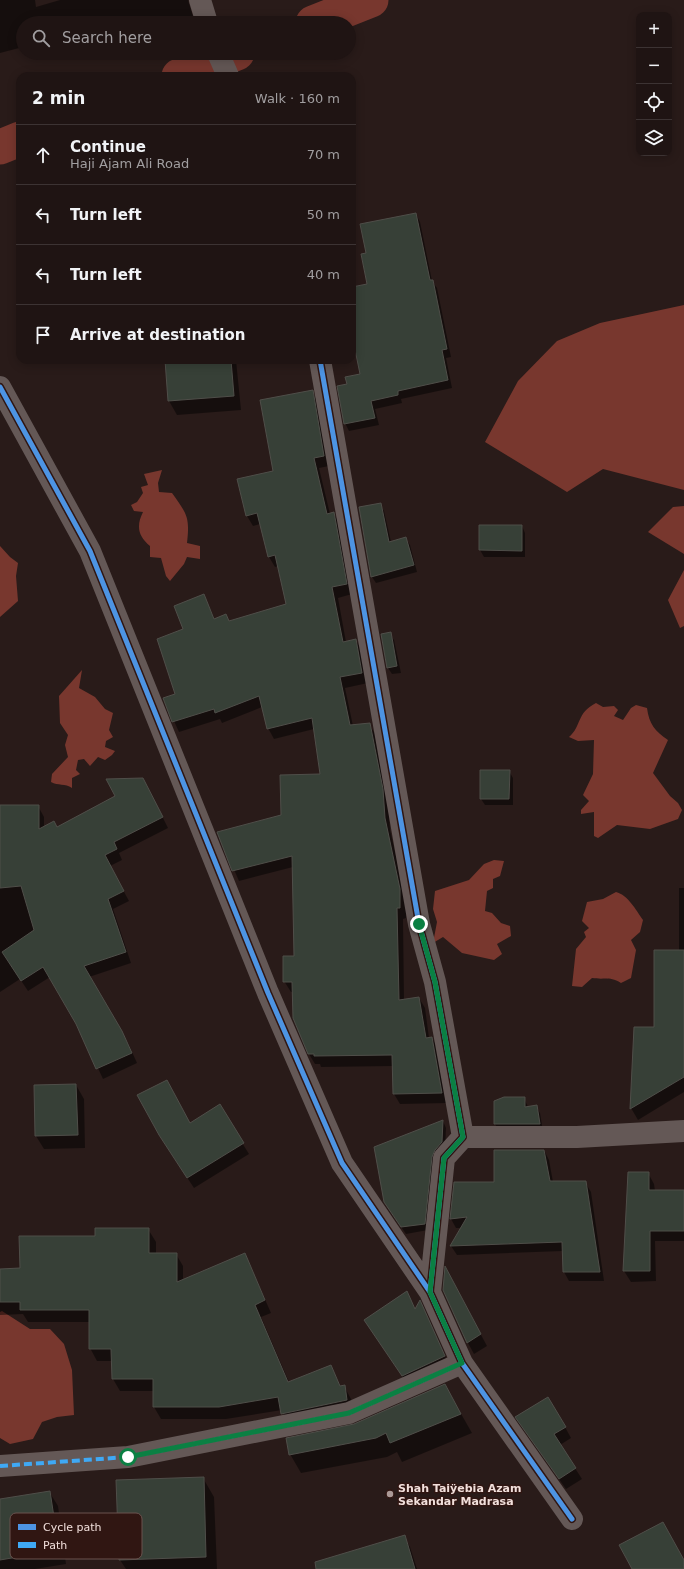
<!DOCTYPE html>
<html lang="en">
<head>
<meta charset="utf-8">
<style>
  body { margin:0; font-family:"DejaVu Sans",sans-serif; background:#2c2121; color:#f1f3f6 }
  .controls { position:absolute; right:12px; top:12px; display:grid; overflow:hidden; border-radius:8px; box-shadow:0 2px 10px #0003 }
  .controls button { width:36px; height:36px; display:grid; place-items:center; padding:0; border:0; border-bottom:1px solid #3c3333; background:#1f1413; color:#f1f3f6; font:20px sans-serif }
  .stop { position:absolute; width:12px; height:12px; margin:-9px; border:3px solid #0b8043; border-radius:50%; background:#fff }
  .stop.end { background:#0b8043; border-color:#fff; box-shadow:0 1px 4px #0008 }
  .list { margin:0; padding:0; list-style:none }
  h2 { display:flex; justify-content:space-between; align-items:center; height:52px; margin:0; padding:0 16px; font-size:17px }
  h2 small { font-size:13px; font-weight:400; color:#a19ea0 }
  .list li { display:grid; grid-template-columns:26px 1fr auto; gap:12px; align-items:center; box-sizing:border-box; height:60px; padding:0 16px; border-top:1px solid #3c3333 }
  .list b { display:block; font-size:15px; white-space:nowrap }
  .list p { margin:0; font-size:13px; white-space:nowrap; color:#a19ea0 }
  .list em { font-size:13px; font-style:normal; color:#a19ea0 }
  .icon { flex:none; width:22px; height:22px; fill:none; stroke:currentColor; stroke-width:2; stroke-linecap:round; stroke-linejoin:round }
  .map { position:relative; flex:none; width:684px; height:1569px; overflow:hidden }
  .search { position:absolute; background:#1f1413; box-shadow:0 2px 10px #0003; left:16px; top:16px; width:340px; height:44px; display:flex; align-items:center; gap:10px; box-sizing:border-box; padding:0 14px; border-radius:22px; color:#a19ea0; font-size:15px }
  .panel { position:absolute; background:#1f1413; box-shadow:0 2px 10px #0003; left:16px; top:72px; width:340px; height:292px; border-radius:12px }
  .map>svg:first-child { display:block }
  .water { fill:#78372e }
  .shadow { fill:#0007 }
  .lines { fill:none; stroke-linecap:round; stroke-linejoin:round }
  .canal { stroke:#78372e; stroke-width:35 }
  .building { fill:#374037; stroke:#4f4e49 }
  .minor { stroke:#645856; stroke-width:22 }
  .quiet { stroke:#3fa9f5; stroke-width:4; stroke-dasharray:8 4; stroke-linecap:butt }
  .cycleway-casing { stroke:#301612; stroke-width:8 }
  .cycleway { stroke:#4d94e3; stroke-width:5 }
  .route { stroke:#0b8043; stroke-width:5 }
  .poi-dot { fill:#ab9a97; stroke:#301612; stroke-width:1.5 }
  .labels { text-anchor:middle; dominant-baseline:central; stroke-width:3; stroke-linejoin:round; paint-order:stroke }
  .poi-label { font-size:11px; font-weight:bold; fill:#f1dfdb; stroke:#301612; text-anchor:start }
  .key { fill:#301612; stroke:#6a524e; stroke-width:1 }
  .key-label { font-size:11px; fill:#f1dfdb }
</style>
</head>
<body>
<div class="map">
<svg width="684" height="1569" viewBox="0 0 684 1569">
  <rect width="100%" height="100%" fill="#291b19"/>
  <!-- water -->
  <path class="water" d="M684 305V490L603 469 567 492 485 442 518 381 557 341 600 323Z
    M162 470 158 483 159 492 172 493C187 514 190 517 187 543L200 546V559L187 557 184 564 170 581 166 576 161 558 150 557V546C138 536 136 526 143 512L134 511 131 505 137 502 143 493 141 487 148 485 144 474Z
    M684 506V554L648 532 673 507Z
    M0 546 10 557 18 563 16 576 18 601 0 617Z
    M684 570V626L680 628 668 600Z
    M82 670 79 688 95 697 105 709 113 713 109 730 113 737 106 741 105 747 115 751 112 755 105 760 98 757 90 766 84 759 78 760 76 770 80 774 72 778V788C65 783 58 786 51 782L52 774 68 757 65 745 68 735 60 723 59 696Z
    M596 703 603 707 614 706 618 710 614 716 623 720 631 708 636 705 647 708C649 724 655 731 668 740L653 773 670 796 678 803 682 810 678 819 650 829 617 825 598 838 594 836V812L581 814V810L589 801 583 795 593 774 594 740 578 741 569 737C582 726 576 713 596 703Z
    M494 860 504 861 500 876 493 879V888L487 891 485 911 492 913 501 923 510 926 511 936 497 944 502 954 494 960 462 953 443 937 433 943 437 922 433 909 435 891 469 880 484 864Z
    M616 892C628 895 636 910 643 920L640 932 631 940 636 950 631 978 621 983C609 976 605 980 592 978L582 987 572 986 576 949 586 937 584 932 589 928 582 921 587 902 603 899Z
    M2 1311 30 1329H50L64 1344 72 1370 74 1415 57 1417 42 1422 33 1439 10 1444 0 1438V1312Z"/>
  <!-- shadow -->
  <path class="shadow" d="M0 0H35L36 7 60 0H188L195 23H23V47L0 53Z
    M416 214 420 222 432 281 437 288 451 357 446 358 452 388 401 399 402 403 375 409 379 425 349 431 345 423 348 385 361 375 352 330V288L368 285 367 254Z
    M166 360H236L241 410 177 415 169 401Z
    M312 392 318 402 329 466 319 468 330 514 333 513 340 523 352 594 338 598 346 642 356 640 362 651 368 683 345 688 353 726 369 724 375 734 388 800 390 830 406 900V918L403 919 404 1000 419 998 425 1008 429 1038H432L438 1048 448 1103 400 1104 394 1094V1066L321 1067 320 1064H315L309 1054 293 992H291L284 981 295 957 293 867 239 881 218 833 282 816 321 775 314 729 274 739 268 728 262 707 222 723 220 719 179 732 164 699 177 695 184 630 204 595 215 620 230 622 287 605 278 566 275 567 269 557 260 524 253 526 247 516 274 471Z
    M380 504 384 511 391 542 406 539 410 545 417 572 376 583 372 577Z
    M522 526 525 533V557H484L480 550Z
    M390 634 394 640 401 673 392 674 388 668Z
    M509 771 513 778V805H485L481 799Z
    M149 790 168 828 119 853 122 860 110 866 129 901 113 909 131 963 89 977 128 1043 137 1063 103 1079 77 1023 50 977 28 991 20 979 0 992V810L38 806 44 817V827L57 828Z
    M679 888H684V1092L638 1120 631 1108 635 1028H655L679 951Z
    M76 1085 84 1099 85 1148 44 1149 36 1136Z
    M524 1098 528 1107 536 1106 540 1113 543 1131H499L495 1124V1102Z
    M219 1106 249 1154 194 1188 159 1135 190 1124Z
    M443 1121 446 1128 445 1149 428 1230 406 1234 389 1209Z
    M544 1150 549 1160 553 1182H585L591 1192 604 1281H569L564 1272 563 1251 457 1255 451 1246 462 1228H456L451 1219 455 1183H495Z
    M648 1173 654 1184 655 1191H684V1241H655L656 1281 631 1282 624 1271Z
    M148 1229 156 1242V1254H176L183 1266V1280L245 1254 271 1313 261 1317 289 1382 331 1366 341 1387 344 1386 351 1399 354 1412 290 1426 282 1410 226 1419H161L154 1407V1391H120L113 1379 112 1361H97L90 1348V1322H28L23 1314 0 1315V1270L21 1269 96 1237Z
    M451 1279 487 1346 474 1354 468 1343Z
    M407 1293 416 1310 420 1302 451 1369 410 1388 365 1320Z
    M456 1405 472 1433 402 1462 397 1452 387 1457 301 1473 290 1454Z
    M565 1427 571 1438 560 1445 582 1479 566 1489 523 1428Z
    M203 1478 214 1497 217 1569H126L120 1560Z
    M50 1493 58 1506 66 1564 35 1569H0V1500Z
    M404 1537 410 1547 417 1569H328Z"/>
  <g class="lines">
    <!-- canal -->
    <path class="canal" d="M313 23 371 0
      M179 76 237 53
      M0 147 20 139"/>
  </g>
  <!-- building -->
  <path class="building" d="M416 213 430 280H433L447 349 442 350 448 380 398 391V395L371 401 375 418 344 424 337 386 347 384 345 377 360 374 352 335V287L367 284 361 254 366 253 360 224Z
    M165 360H231L234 396 168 401Z
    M313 390 324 456 314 458 327 514 334 512 347 584 332 587 343 642 356 639 362 673 340 677 350 725 370 723 383 789 385 818 400 889V908H397L399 1000 419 997 426 1038 432 1037 442 1093 393 1094 392 1055 314 1056V1054H308L293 1018 292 982H283V956H294L292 856 232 871 217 832 281 815 280 775 320 774 312 718 267 729 259 696 215 713 214 709 172 722 163 698 175 694 157 639 183 629 174 606 204 594 214 619 226 614 229 621 286 604 275 555 268 557 257 513 246 516 237 479 273 471 260 400Z
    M381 503 389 542 406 537 414 565 371 577 359 507Z
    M479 525H522V551L479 550Z
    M391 632 397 666 387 668 381 634Z
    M480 770H510L509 799H480Z
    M143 778 163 817 114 842 117 849 105 855 124 891 108 899 126 952 84 966 122 1031 132 1053 96 1069 76 1024 43 967 21 981 2 952 34 930 21 886 0 888V805H39V829L54 821 57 827 115 796 106 779Z
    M654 950H684V1077L630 1109 634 1027H654Z
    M167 1080 190 1123 220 1104 244 1143 187 1178 159 1135 137 1095Z
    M76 1084 78 1135 35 1136 34 1085Z
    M504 1097H525V1107L537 1105 540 1124H494V1101Z
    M443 1120 442 1142 435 1150 432 1157 425 1224 401 1227 384 1202 374 1147Z
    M494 1150H544L550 1181H586L600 1272H563L562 1242 450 1246 467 1217 450 1219 454 1182H494Z
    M628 1172H649V1190H684V1231H650V1271H623Z
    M95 1228H149V1253H177V1282L245 1253 265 1300 255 1305 288 1382 331 1365 340 1386 345 1385 347 1400 281 1414 278 1397 219 1407H153V1379H112L111 1349H89V1310H20V1302H0V1269L20 1268 19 1236H95Z
    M445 1266 481 1334 467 1343 443 1290Z
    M407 1291 415 1309 420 1300 445 1356 402 1376 364 1320Z
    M445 1384 461 1414 390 1443 386 1433 376 1438 289 1455 286 1438 354 1424Z
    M548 1397 566 1427 554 1434 576 1468 559 1479 515 1417Z
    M204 1477 206 1557 119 1560 116 1480Z
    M50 1491 59 1550 0 1560V1499Z
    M663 1522 684 1560V1569H632L619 1545Z
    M405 1535 415 1569H316L315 1562Z"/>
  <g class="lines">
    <!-- minor -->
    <path class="minor" d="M200 0 207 23
      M218 53 228 76
      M320 360 419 924 435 982 463 1137 444 1158 430 1292
      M0 387 90 551 268 993 342 1163 430 1292 462 1363 572 1519
      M463 1137H577L684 1131
      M0 1466 128 1457 349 1413 462 1363"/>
    <!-- quiet -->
    <path class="quiet" d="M0 1466 128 1457 349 1413 462 1363"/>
    <defs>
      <path id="cycleway" d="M320 360 419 924 435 982 463 1137 444 1158 430 1292
        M0 387 90 551 268 993 342 1163 430 1292 462 1363 572 1519"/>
    </defs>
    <!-- cycleway casing -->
    <use href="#cycleway" class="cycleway-casing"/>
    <!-- cycleway -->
    <use href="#cycleway" class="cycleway"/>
  </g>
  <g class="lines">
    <!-- route -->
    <path class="route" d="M128 1457 349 1413 462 1363 430 1292 444 1158 463 1137 435 982 419 924"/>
  </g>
  <!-- markers -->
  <circle class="poi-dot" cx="390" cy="1494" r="4"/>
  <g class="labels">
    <!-- poi labels -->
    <g class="poi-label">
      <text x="398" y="1488">Shah Taiÿebia Azam<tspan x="398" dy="13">Sekandar Madrasa</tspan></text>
    </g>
  </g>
  <!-- legend -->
  <rect x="10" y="1513" width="132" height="46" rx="6" class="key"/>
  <rect x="18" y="1524" width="18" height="6" fill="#4d94e3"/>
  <rect x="18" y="1542" width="18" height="6" fill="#3fa9f5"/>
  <g class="key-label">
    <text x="43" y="1531">Cycle path</text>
    <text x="43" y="1549">Path</text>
  </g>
</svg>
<div class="controls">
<button>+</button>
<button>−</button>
<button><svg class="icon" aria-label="locate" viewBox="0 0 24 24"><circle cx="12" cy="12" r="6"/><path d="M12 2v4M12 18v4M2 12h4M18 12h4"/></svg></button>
<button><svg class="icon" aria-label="layers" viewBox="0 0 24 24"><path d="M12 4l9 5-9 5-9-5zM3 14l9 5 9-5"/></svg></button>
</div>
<div class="stop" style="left:128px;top:1457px"></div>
<div class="stop end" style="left:419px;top:924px"></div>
<div class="search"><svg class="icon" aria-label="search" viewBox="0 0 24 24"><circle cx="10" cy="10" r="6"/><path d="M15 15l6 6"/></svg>Search here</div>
<section class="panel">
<h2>2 min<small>Walk · 160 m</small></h2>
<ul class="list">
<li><svg class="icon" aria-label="ahead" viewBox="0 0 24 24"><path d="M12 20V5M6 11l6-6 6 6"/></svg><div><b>Continue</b><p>Haji Ajam Ali Road</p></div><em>70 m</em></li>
<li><svg class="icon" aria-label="left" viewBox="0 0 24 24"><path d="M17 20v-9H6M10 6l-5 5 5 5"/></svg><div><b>Turn left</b></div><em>50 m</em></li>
<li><svg class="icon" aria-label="left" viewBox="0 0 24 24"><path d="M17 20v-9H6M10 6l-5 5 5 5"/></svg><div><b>Turn left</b></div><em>40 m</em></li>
<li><svg class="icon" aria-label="arrive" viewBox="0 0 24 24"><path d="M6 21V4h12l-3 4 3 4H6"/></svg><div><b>Arrive at destination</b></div></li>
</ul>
</section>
</div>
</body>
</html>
